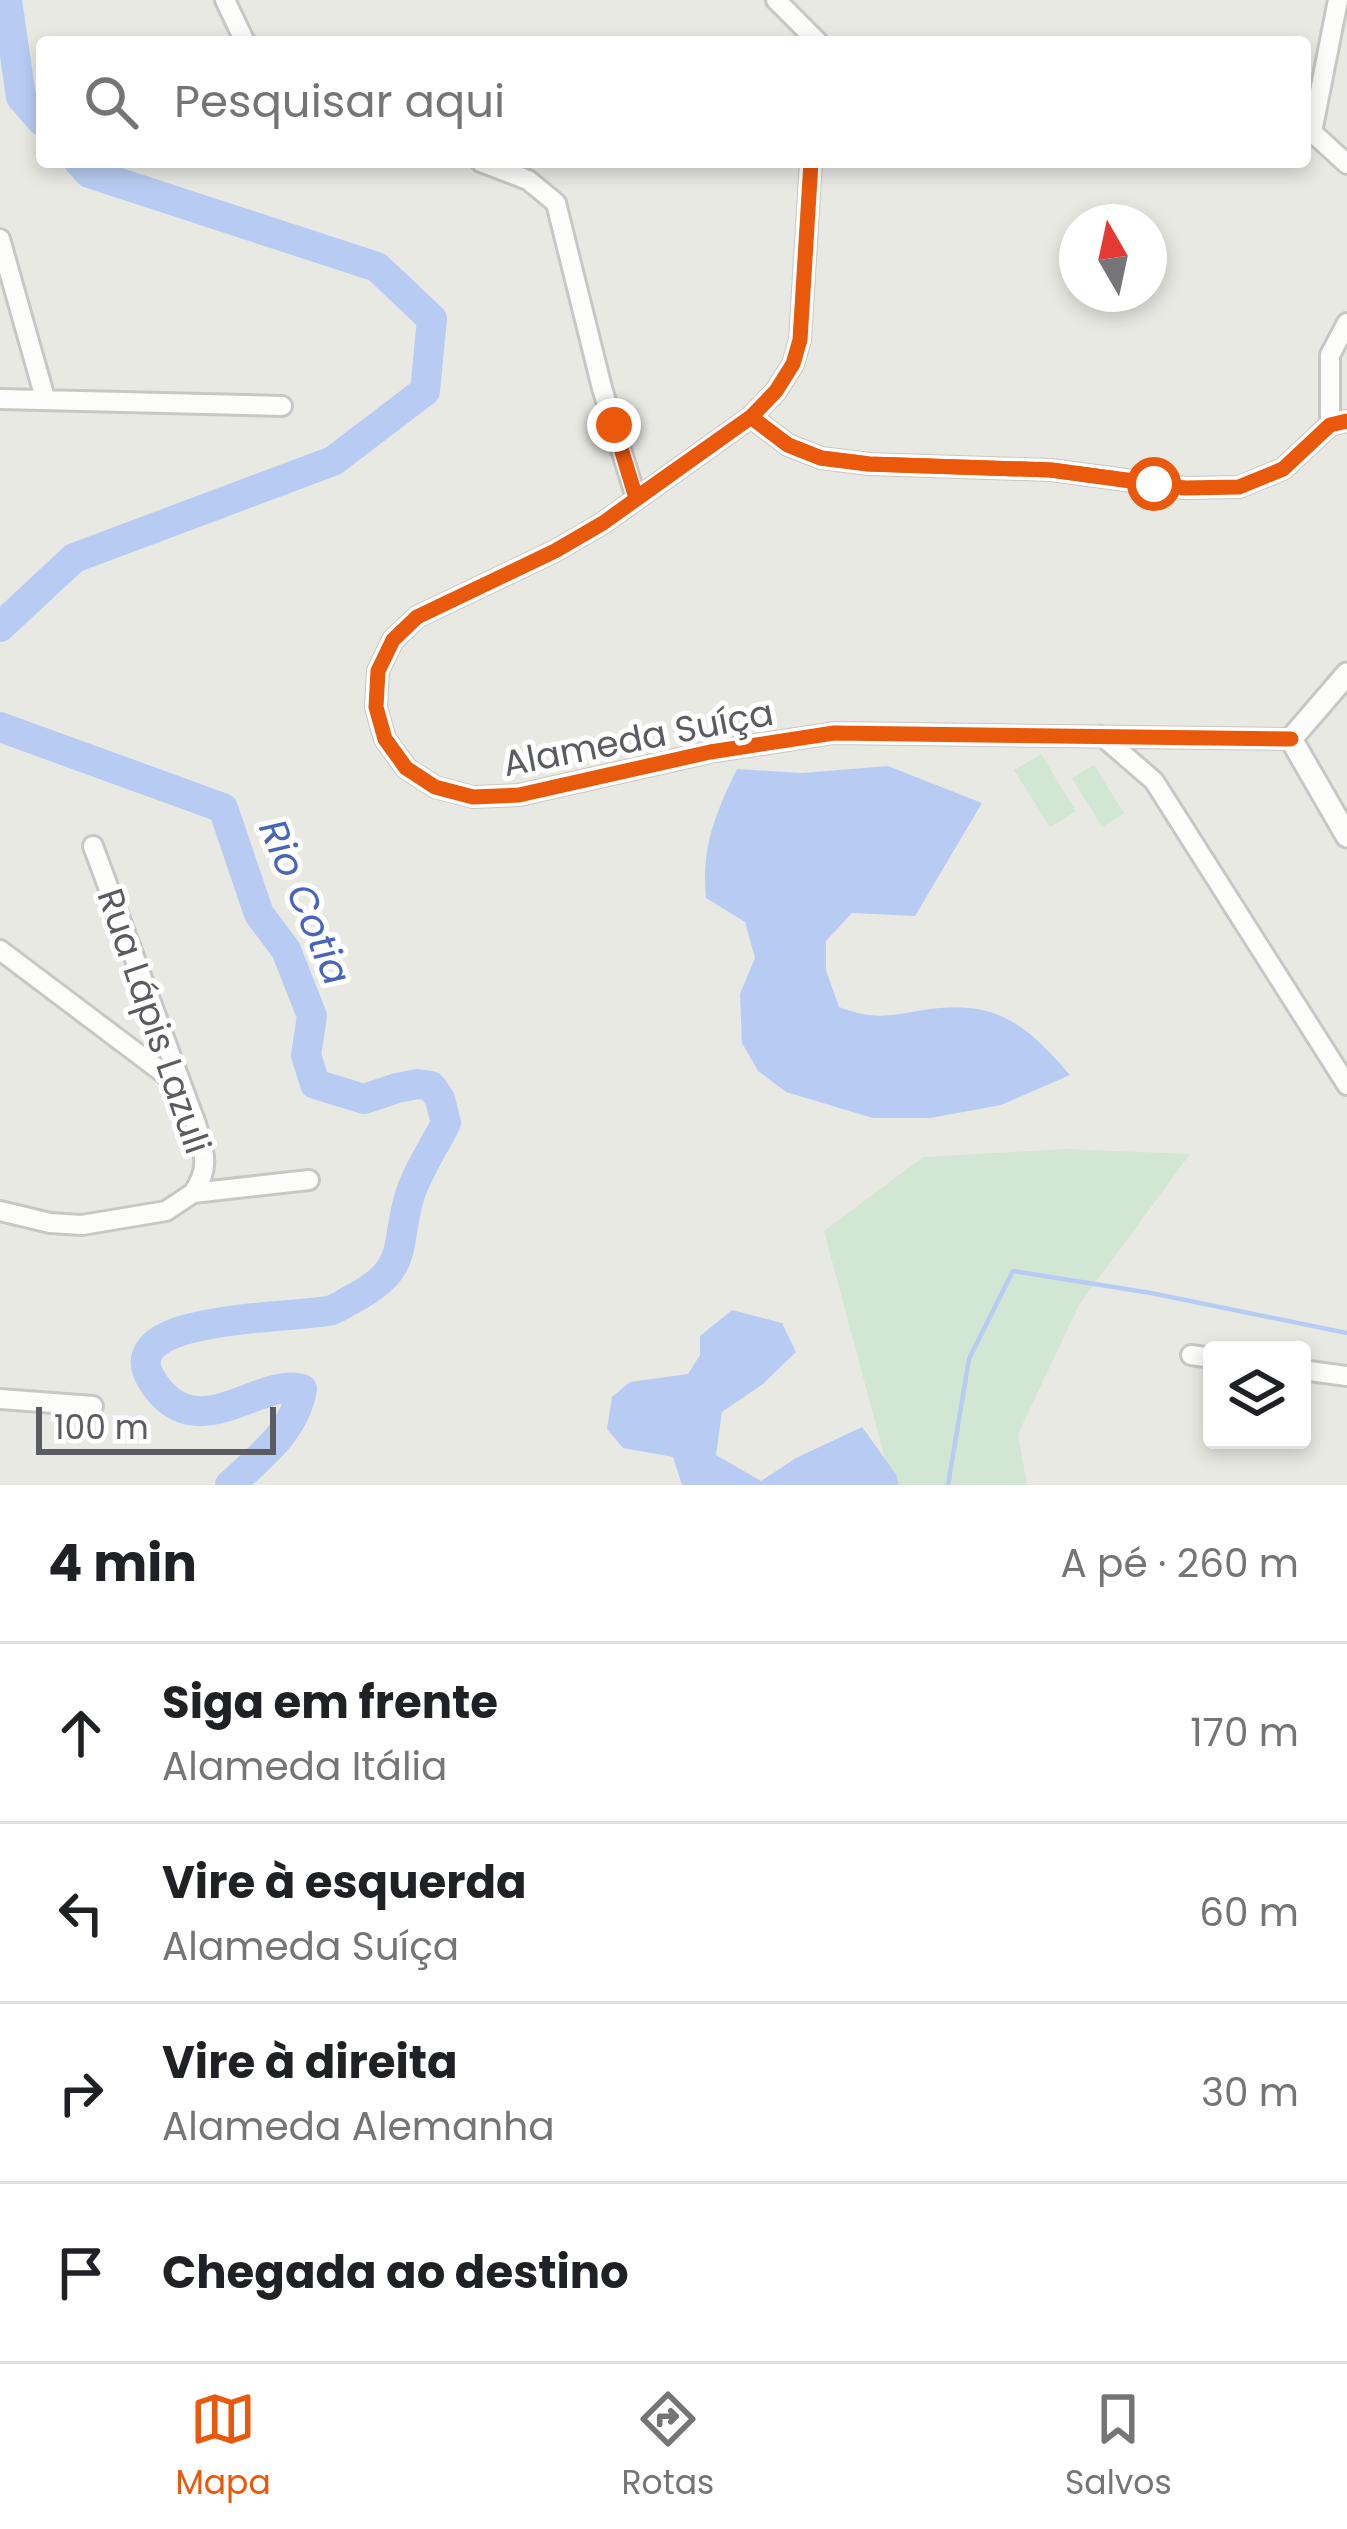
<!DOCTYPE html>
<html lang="pt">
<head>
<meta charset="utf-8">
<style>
  body { margin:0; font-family:Poppins,sans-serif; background:#f6f6f6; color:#202124 }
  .controls { position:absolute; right:36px; bottom:36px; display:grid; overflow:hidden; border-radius:12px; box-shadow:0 6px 18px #0003 }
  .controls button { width:108px; height:108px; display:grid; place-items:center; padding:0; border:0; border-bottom:3px solid #e0e0e0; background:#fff; color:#202124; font:60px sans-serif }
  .compass { position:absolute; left:1059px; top:204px; width:108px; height:108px; border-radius:50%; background:#fff; box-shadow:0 6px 18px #0003; rotate:351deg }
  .scale { position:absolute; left:36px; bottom:30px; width:240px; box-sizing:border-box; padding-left:12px; border:6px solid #5a5c62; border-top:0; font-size:33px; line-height:42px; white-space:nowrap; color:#5a5c62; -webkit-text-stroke:9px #fff; paint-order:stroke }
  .stop { position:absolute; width:36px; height:36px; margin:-27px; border:9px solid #ea580c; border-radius:50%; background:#fff }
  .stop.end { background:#ea580c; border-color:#fff; box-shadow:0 3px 12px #0008 }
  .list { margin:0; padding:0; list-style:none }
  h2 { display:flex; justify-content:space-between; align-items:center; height:156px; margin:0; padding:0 48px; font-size:51px }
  h2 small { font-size:39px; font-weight:400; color:#757577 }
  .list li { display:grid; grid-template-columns:78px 1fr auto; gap:36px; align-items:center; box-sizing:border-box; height:180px; padding:0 48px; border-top:3px solid #e0e0e0 }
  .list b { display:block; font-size:45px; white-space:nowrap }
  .list p { margin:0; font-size:39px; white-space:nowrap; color:#757577 }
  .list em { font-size:39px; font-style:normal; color:#757577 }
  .icon { flex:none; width:66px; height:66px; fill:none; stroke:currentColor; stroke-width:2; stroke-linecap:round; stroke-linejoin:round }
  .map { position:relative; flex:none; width:1347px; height:1485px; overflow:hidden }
  .search { position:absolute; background:#fff; box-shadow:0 6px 18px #0003; left:36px; right:36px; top:36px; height:132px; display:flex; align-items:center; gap:30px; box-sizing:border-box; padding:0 42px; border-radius:12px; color:#757577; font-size:45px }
  .sheet { height:876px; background:#fff }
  nav { display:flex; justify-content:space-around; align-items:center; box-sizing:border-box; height:168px; border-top:3px solid #e0e0e0; background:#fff; font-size:33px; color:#757577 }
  nav a { display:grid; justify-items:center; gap:6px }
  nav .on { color:#ea580c }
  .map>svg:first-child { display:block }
  .green { fill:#d2e6d4 }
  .water { fill:#b8ccf3 }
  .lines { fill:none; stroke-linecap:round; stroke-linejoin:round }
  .stream { stroke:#b8ccf3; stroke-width:4.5 }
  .river { stroke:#b8ccf3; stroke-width:30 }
  .minor-casing { stroke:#c7c7c6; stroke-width:24 }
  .tertiary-casing { stroke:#c7c7c6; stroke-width:27 }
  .minor { stroke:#fcfcfb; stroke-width:18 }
  .tertiary { stroke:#fcfcfb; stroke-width:21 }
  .cycleway-casing { stroke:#fff; stroke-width:22 }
  .cycleway { stroke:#e8590c; stroke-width:15 }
  .route { stroke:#ea580c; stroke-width:15 }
  .labels { text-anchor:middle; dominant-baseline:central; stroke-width:10; stroke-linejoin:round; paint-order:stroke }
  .street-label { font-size:36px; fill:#5a5c62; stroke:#fff }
  .water-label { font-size:39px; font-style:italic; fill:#4865bb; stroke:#fff }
</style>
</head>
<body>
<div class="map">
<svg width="1347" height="1485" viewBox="0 0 1347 1485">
  <rect width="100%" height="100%" fill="#e9e9e4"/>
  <!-- green -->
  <path class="green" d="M1041 754 1076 811 1050 827 1014 770Z
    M1094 765 1124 813 1102 827 1072 778Z
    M1067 1149 1190 1154 1079 1305 1018 1434 1027 1485H892L824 1231 923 1157Z"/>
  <!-- water -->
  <path class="water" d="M888 766 982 803 915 916 852 913 826 941V970L839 1007C874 1020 887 1016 923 1010 995 999 1024 1022 1070 1075L1001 1105 930 1118H873L786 1092 758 1071 742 1043 740 994 755 958 745 922 706 898C701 848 715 814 737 769L802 773Z
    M732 1310 782 1323 796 1352 763 1384 722 1412 716 1455 761 1481 796 1458 862 1427 896 1474 899 1485H682L673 1457 623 1448 607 1429 612 1397 630 1382 688 1374 700 1355V1336Z"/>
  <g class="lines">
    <!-- stream -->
    <path class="stream" d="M948 1485 969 1359 1013 1271 1151 1293 1347 1333"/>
    <!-- river -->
    <path class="river" d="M7 0 21 97 42 121
      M0 627 74 558 333 461 425 391 432 319 377 267 89 173 79 162
      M0 727 223 808 259 914 286 950 312 1016 306 1055 315 1084 364 1099 397 1088 418 1084 431 1086 440 1099 446 1123C434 1147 416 1173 409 1198 395 1248 409 1268 356 1297 348 1301 340 1307 332 1310 300 1319 112 1313 151 1379 195 1452 259 1376 302 1389 295 1431 260 1457 230 1485"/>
    <defs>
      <path id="minor" d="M225 0 245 42
        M776 0 818 42
        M1305 130 1312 132 1347 164
        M1312 132 1338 0
        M481 162 528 180 556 203 602 388 636 498
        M811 162 800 340 793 364 776 391 751 417 603 523 555 551 417 617 393 640 378 671 376 707 385 739 406 768 435 787 473 797 519 795 710 752 834 733 1291 739
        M0 239 45 398
        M0 399 282 406
        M751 417 788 445 821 458 869 464 1051 470 1185 488 1239 487 1283 469 1330 425 1347 421
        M1330 425V355L1347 323
        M1102 736 1154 781 1347 1085
        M93 846 196 1124C204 1151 211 1168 193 1193
        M0 950 178 1084
        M0 1211 50 1223 82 1225 166 1211 193 1193 309 1180
        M1191 1355 1212 1358
        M1302 1370 1347 1376
        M0 1399 93 1406"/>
      <path id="tertiary" d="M1347 674 1291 739 1347 836"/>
    </defs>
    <!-- minor casing -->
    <use href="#minor" class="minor-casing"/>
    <!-- tertiary casing -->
    <use href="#tertiary" class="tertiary-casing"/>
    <!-- minor -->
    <use href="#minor" class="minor"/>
    <!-- tertiary -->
    <use href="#tertiary" class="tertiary"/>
    <defs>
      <path id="cycleway" d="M811 162 800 340 793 364 776 391 751 417 603 523 555 551 417 617 393 640 378 671 376 707 385 739 406 768 435 787 473 797 519 795 710 752 834 733 1291 739
        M751 417 788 445 821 458 869 464 1051 470 1185 488 1239 487 1283 469 1330 425 1347 421"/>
    </defs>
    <!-- cycleway casing -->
    <use href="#cycleway" class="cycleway-casing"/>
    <!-- cycleway -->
    <use href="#cycleway" class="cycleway"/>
  </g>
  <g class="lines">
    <!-- route -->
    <path class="route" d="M614 425 636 498 751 417 788 445 821 458 869 464 1051 470 1154 484"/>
  </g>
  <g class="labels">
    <!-- street labels -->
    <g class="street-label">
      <text transform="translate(638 738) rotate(-11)">Alameda Suíça</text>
      <text transform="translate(154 1021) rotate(71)">Rua Lápis Lazuli</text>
    </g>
    <!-- water labels -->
    <g class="water-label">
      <text transform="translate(305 902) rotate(67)">Rio Cotia</text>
    </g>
  </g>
</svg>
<div class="controls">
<button><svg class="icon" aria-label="layers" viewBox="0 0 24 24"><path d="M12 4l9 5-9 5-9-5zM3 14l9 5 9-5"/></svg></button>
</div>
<svg class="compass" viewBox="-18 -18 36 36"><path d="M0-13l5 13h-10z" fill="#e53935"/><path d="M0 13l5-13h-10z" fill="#757577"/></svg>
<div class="scale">100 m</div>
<div class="stop" style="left:1154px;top:484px"></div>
<div class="stop end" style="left:614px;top:425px"></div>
<div class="search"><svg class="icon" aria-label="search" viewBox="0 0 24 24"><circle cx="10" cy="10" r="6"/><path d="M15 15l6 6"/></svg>Pesquisar aqui</div>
</div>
<section class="sheet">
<h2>4 min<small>A pé · 260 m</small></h2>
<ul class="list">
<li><svg class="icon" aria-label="ahead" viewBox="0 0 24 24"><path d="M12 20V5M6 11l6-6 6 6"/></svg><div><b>Siga em frente</b><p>Alameda Itália</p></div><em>170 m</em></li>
<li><svg class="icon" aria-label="left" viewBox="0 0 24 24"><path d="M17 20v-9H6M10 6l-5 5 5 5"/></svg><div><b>Vire à esquerda</b><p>Alameda Suíça</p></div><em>60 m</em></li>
<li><svg class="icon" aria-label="right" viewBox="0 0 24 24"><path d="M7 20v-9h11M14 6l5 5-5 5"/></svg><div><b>Vire à direita</b><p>Alameda Alemanha</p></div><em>30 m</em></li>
<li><svg class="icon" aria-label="arrive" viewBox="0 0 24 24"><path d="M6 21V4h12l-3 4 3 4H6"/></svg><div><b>Chegada ao destino</b></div></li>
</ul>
</section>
<nav>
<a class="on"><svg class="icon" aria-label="map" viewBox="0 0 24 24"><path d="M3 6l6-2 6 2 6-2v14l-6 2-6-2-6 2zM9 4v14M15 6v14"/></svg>Mapa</a>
<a><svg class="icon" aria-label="directions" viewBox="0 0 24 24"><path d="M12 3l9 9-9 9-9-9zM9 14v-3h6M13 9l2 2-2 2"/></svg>Rotas</a>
<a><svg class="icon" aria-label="saved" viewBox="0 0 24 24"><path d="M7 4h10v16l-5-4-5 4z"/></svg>Salvos</a>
</nav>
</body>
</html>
